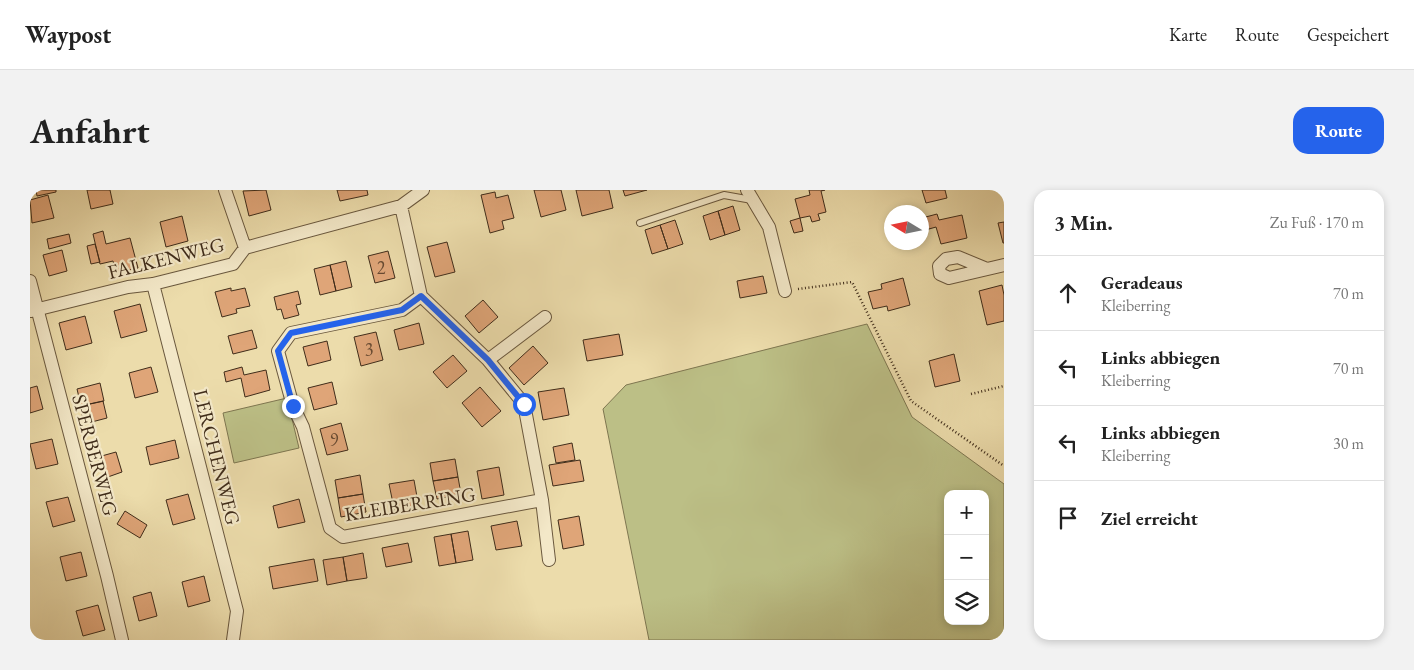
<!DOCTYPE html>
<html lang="de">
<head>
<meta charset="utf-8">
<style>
  body { margin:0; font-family:"EB Garamond",serif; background:#f2f2f2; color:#222 }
  .controls { position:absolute; right:15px; bottom:15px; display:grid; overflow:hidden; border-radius:10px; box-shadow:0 2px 8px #0003 }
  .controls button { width:45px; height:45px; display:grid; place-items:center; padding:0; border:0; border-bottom:1px solid #e0e0e0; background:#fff; color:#222; font:25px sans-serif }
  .compass { position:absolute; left:854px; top:15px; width:45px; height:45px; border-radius:50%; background:#fff; box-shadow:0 2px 8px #0003; rotate:280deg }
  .stop { position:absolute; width:15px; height:15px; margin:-11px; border:4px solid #2563eb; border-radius:50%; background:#fff }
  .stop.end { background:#2563eb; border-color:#fff; box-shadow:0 1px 5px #0008 }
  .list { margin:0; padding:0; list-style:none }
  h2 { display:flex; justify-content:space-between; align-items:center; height:65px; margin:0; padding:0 20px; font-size:21px }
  h2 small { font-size:16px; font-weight:400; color:#767676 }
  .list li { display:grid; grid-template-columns:32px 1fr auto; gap:15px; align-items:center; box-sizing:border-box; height:75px; padding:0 20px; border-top:1px solid #e0e0e0 }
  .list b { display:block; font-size:19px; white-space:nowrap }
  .list p { margin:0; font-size:16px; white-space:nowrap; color:#767676 }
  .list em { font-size:16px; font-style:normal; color:#767676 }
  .icon { flex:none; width:28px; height:28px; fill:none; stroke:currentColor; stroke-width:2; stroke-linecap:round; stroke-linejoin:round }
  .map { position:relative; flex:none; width:974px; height:450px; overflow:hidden; border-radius:15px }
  header { display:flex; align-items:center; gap:30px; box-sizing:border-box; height:70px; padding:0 25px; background:#fff; border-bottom:1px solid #e0e0e0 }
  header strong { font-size:24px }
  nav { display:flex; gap:28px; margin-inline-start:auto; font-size:18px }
  .intro { display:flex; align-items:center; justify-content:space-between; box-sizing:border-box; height:120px; padding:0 30px }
  h1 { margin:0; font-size:35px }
  .button { padding:12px 22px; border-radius:15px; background:#2563eb; color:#fff; font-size:18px; font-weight:700 }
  main { display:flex; gap:30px; padding:0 30px }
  aside { flex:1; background:#fff; border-radius:15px; box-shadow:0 2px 8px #0003 }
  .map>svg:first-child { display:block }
  .green { fill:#bcbf86; stroke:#7e7650; fill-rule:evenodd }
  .building { fill:#dfa578; stroke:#3f2c1a }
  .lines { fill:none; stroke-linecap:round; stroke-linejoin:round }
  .service-casing { stroke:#6a583e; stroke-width:8 }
  .minor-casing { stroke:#6a583e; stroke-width:14 }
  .path { stroke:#3f2c1a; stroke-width:2.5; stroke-dasharray:1 2.5; stroke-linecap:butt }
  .service { stroke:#f3e8c8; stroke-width:6 }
  .minor { stroke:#f3e8c8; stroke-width:12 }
  .route { stroke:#2563eb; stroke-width:6 }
  .labels { text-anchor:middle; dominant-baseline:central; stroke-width:4.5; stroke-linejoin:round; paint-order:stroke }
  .number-label { font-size:18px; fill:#674a32 }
  .street-label { font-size:20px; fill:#3f2c1a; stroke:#f3e8c8 }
</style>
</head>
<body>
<header>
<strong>Waypost</strong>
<nav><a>Karte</a><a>Route</a><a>Gespeichert</a></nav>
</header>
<div class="intro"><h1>Anfahrt</h1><a class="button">Route</a></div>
<main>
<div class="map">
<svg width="974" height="450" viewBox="0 0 974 450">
  <rect width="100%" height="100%" fill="#ecdcab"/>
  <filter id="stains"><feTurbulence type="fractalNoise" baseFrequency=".004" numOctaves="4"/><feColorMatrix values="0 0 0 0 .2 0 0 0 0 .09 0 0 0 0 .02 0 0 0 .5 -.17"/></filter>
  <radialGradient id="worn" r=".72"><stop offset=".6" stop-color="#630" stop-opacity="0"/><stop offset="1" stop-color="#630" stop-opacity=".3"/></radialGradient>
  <!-- green -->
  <path class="green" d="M837 134 882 227 974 294V450H619L573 219 596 195ZM918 304H955V431H918Z
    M257 208 269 258 204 273 193 223Z"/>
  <!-- building -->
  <path class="building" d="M6 0H26V2L7 6Z
    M57 0H80L83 14 61 19Z
    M236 0 241 20 219 26 213 1Z
    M307 0H337L338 5 310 11Z
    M504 0H531L536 20 511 27Z
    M546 0H579L583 18 552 26Z
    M593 0H617L595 6Z
    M779 0H795L791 1 796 22 788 24 790 30 782 32 780 26 770 28 765 9 780 5Z
    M892 0H915L917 8 896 13Z
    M465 2 466 8 478 5 484 28 472 31 474 39 460 43 451 5Z
    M18 5 24 28 2 33 0 10Z
    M703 16 710 40 695 45 688 21Z
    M688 21 695 45 680 50 673 26Z
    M907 24 909 30 932 25 937 48 911 54 906 37 892 41V28Z
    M152 26 158 51 136 57 130 32Z
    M770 28 773 41 764 43 760 31Z
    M645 30 653 54 638 59 630 35Z
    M974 32V53H973L968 33Z
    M630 35 638 59 622 64 615 40Z
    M73 41 76 54 100 48 108 78 86 83 83 71 70 74 63 44Z
    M39 44 41 53 19 59 17 49Z
    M417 52 425 82 405 87 397 57Z
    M65 54 70 72 61 74 57 56Z
    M32 60 37 81 19 86 13 65Z
    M358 61 365 88 345 93 338 66Z
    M316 71 322 97 306 101 300 75Z
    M300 75 306 101 290 105 284 79Z
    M733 86 737 103 710 108 707 91Z
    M873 88 880 115 858 121 857 116 843 119 838 102 852 99 851 94Z
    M972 95 974 105V131L957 135 949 101Z
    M201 98V101L215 98 220 116 206 119 207 123 192 127 185 102Z
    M268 101 271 114 266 115 269 125 254 129 251 119 247 120 244 107Z
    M453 110 468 127 449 143 435 126Z
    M110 114 117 141 91 148 84 121Z
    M55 126 62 153 36 160 29 133Z
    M389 133 394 154 369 160 364 140Z
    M222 140 227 158 203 164 198 146Z
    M346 142 353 170 331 176 324 147Z
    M589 144 593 165 557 171 553 150Z
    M297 151 301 170 278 176 273 157Z
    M503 156 518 173 494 195 479 178Z
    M924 164 930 191 905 197 899 171Z
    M423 165 437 181 417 198 403 182Z
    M121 177 128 202 105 208 99 183Z
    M212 177 214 185 236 180 240 200 215 207 211 188 196 192 194 182Z
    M302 192 307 214 284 220 278 198Z
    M70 193 74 211 51 216 47 199Z
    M7 196 13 219 0 223V198Z
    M450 197 471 221 452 237 432 213Z
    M534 198 539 225 513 230 508 202Z
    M73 211 77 228 54 234 50 216Z
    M311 233 318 260 297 265 290 239Z
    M22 249 28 274 6 279 0 254Z
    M145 250 149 268 120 275 116 257Z
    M542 253 545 270 526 273 523 257Z
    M86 262 92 282 75 288 68 267Z
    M425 269 428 287 403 291 400 273Z
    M550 270 554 291 523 296 519 275Z
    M469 277 474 305 452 309 447 281Z
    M330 285 333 304 308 308 305 290Z
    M428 287 431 304 407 309 403 291Z
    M384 290 389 318 365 323 359 294Z
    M158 304 165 329 143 335 136 310Z
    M333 304 336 322 311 327 308 308Z
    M38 307 45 331 23 337 16 312Z
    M269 309 275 332 248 338 243 316Z
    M95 321 117 335 110 348 87 334Z
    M549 326 554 355 533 359 528 330Z
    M487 331 492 356 466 360 461 336Z
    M438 341 443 370 426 373 421 344Z
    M421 344 426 373 409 376 404 347Z
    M378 353 382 372 356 377 352 358Z
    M51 362 57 386 36 391 30 367Z
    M333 363 337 388 317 391 313 367Z
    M313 367 317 391 297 395 293 370Z
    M284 369 288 391 243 399 239 377Z
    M174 386 180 411 158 417 152 392Z
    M121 402 127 426 109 431 103 407Z
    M68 415 75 440 53 446 46 421Z"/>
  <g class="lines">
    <defs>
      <path id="service" d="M610 33 694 5 722 10"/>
      <path id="minor" d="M717 0 739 37 755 101
        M371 16 391 106 372 120 261 143 248 161 263 216 273 237 300 338 313 347 512 310 519 370
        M215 58 371 16 393 0
        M957 79 928 67 916 69 909 76 910 84 919 88 974 75
        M0 91 77 386 92 450
        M123 94 207 421 203 450
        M391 106 458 170 494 214 512 310
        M1 121 98 97 123 94 203 74 215 58 195 0
        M458 170 515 127"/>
    </defs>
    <!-- service casing -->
    <use href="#service" class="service-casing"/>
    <!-- minor casing -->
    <use href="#minor" class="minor-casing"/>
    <!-- path -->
    <path class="path" d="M768 99 822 92 881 211 974 276
      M941 204 974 196"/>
    <!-- service -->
    <use href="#service" class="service"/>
    <!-- minor -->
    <use href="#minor" class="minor"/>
  </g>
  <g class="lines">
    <!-- route -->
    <path class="route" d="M263 216 248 161 261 143 372 120 391 106 458 170 494 214"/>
  </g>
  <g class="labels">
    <!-- number labels -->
    <g class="number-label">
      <text x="351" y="77">2</text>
      <text x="339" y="159">3</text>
      <text x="304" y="249">9</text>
    </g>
    <!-- street labels -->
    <g class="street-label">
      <text transform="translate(136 68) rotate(-14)">FALKENWEG</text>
      <text transform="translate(65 265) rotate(75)">SPERBERWEG</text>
      <text transform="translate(187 267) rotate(76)">LERCHENWEG</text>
      <text transform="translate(380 314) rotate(-9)">KLEIBERRING</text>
    </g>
  </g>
  <rect width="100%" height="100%" filter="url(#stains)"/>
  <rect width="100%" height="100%" fill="url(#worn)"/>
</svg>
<div class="controls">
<button>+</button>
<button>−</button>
<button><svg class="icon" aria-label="layers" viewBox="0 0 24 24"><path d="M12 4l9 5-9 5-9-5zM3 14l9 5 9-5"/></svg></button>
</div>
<svg class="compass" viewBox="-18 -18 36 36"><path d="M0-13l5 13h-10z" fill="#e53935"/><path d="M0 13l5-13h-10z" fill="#767676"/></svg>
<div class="stop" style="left:494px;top:214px"></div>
<div class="stop end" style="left:263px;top:216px"></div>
</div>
<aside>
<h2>3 Min.<small>Zu Fuß · 170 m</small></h2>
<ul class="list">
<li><svg class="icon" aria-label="ahead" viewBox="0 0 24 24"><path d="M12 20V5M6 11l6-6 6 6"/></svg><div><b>Geradeaus</b><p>Kleiberring</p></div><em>70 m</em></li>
<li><svg class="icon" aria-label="left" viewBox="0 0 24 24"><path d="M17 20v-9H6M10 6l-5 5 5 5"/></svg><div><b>Links abbiegen</b><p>Kleiberring</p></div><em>70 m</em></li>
<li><svg class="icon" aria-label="left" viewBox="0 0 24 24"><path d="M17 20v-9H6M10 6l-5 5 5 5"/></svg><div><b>Links abbiegen</b><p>Kleiberring</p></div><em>30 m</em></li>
<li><svg class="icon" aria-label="arrive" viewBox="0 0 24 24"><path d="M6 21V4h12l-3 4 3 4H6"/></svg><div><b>Ziel erreicht</b></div></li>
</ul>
</aside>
</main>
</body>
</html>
